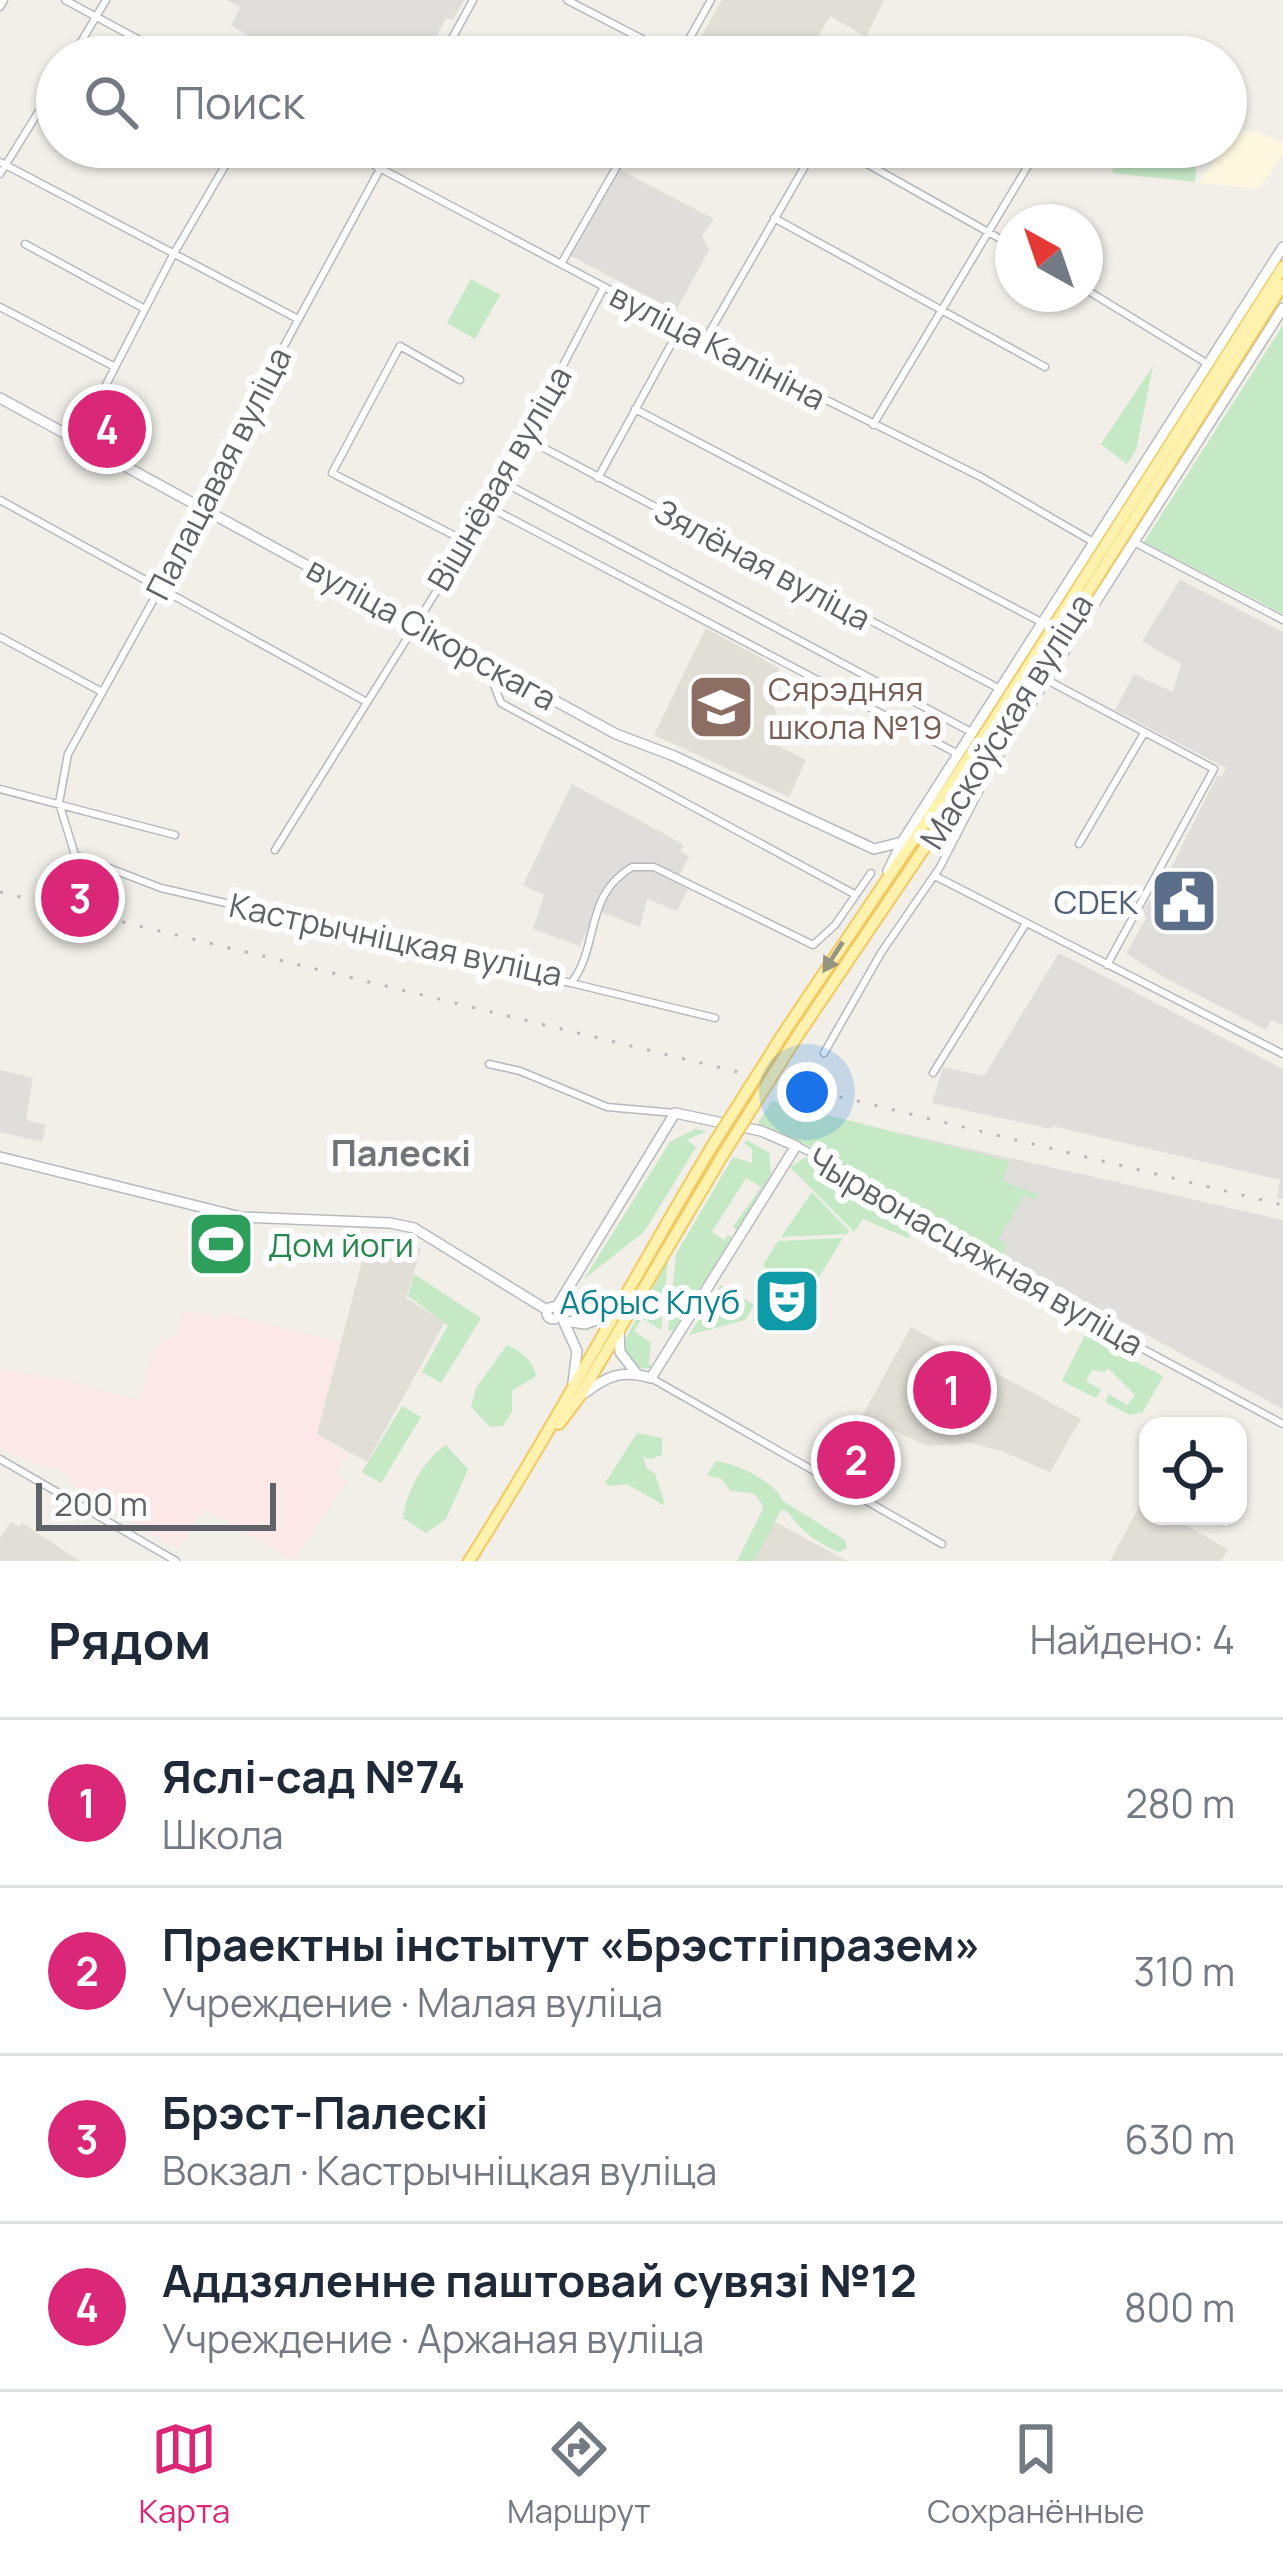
<!DOCTYPE html>
<html lang="ru">
<head>
<meta charset="utf-8">
<style>
  body { margin:0; font-family:Manrope,sans-serif; background:#f6f6f7; color:#1f2937 }
  .controls { position:absolute; right:36px; bottom:36px; display:grid; overflow:hidden; border-radius:24px; box-shadow:0 3px 9px #0004 }
  .controls button { width:108px; height:108px; display:grid; place-items:center; padding:0; border:0; border-bottom:3px solid #e0e1e3; background:#fff; color:#1f2937; font:60px sans-serif }
  .compass { position:absolute; left:995px; top:204px; width:108px; height:108px; border-radius:50%; background:#fff; box-shadow:0 3px 9px #0004; rotate:320deg }
  .scale { position:absolute; left:36px; bottom:30px; width:240px; box-sizing:border-box; padding-left:12px; border:6px solid #5f6368; border-top:0; font-size:33px; line-height:42px; white-space:nowrap; color:#5f6368; -webkit-text-stroke:9px #fff; paint-order:stroke }
  .you { position:absolute; left:807px; top:1092px; width:42px; height:42px; margin:-30px; border:9px solid #fff; border-radius:50%; background:#1a73e8; box-shadow:0 0 0 18px #1a73e833 }
  .badge { display:grid; place-items:center; width:78px; height:78px; border-radius:50%; background:#db2777; color:#fff; font-size:39px; font-weight:700 }
  .pin { position:absolute; translate:-50% -50%; border:6px solid #fff; box-shadow:0 3px 12px #0006 }
  .list { margin:0; padding:0; list-style:none }
  h2 { display:flex; justify-content:space-between; align-items:center; height:156px; margin:0; padding:0 48px; font-size:51px }
  h2 small { font-size:39px; font-weight:400; color:#747a83 }
  .list li { display:grid; grid-template-columns:78px 1fr auto; gap:36px; align-items:center; box-sizing:border-box; height:168px; padding:0 48px; border-top:3px solid #e0e1e3 }
  .list b { display:block; font-size:45px; white-space:nowrap }
  .list p { margin:0; font-size:39px; white-space:nowrap; color:#747a83 }
  .list em { font-size:39px; font-style:normal; color:#747a83 }
  .icon { flex:none; width:66px; height:66px; fill:none; stroke:currentColor; stroke-width:2; stroke-linecap:round; stroke-linejoin:round }
  .map { position:relative; flex:none; width:1283px; height:1561px; overflow:hidden }
  .search { position:absolute; background:#fff; box-shadow:0 3px 9px #0004; left:36px; right:36px; top:36px; height:132px; display:flex; align-items:center; gap:30px; box-sizing:border-box; padding:0 42px; border-radius:66px; color:#747a83; font-size:45px }
  .sheet { height:828px; background:#fff }
  nav { display:flex; justify-content:space-around; align-items:center; box-sizing:border-box; height:168px; border-top:3px solid #e0e1e3; background:#fff; font-size:33px; color:#747a83 }
  nav a { display:grid; justify-items:center; gap:6px }
  nav .on { color:#db2777 }
  .map>svg:first-child { display:block }
  .commercial { fill:#fef7e0 }
  .industrial { fill:#e0deda }
  .education { fill:#e1ded6 }
  .medical { fill:#fce8e6 }
  .green { fill:#c5e8c5 }
  .lines { fill:none; stroke-linecap:round; stroke-linejoin:round }
  .street-casing { stroke:#b5b8bc; stroke-width:9 }
  .secondary-casing { stroke:#b6babf; stroke-width:12 }
  .primary-casing { stroke:#f2c960; stroke-width:14 }
  .street { stroke:#fff; stroke-width:6 }
  .secondary { stroke:#fff; stroke-width:9 }
  .primary { stroke:#fff2af; stroke-width:10 }
  .rail { stroke:#b6b7b8; stroke-width:3; stroke-dasharray:3 15; stroke-linecap:butt }
  .primary-bridge-casing { stroke:#f2c960; stroke-width:14; stroke-linecap:butt }
  .primary-bridge { stroke:#fff2af; stroke-width:10 }
  .oneway { fill:#979581 }
  .labels { text-anchor:middle; dominant-baseline:central; stroke-width:12; stroke-linejoin:round; paint-order:stroke }
  .street-label { font-size:33px; fill:#5f6368; stroke:#fff }
  .education-label { font-size:33px; fill:#785e54; stroke:#fff; text-anchor:start }
  .service-label { font-size:33px; fill:#4e5e75; stroke:#fff; text-anchor:end }
  .leisure-label { font-size:33px; fill:#27864d; stroke:#fff; text-anchor:start }
  .culture-label { font-size:33px; fill:#0d838f; stroke:#fff; text-anchor:end }
  .neighbourhood-label { font-size:36px; font-weight:bold; fill:#70757a; stroke:#fff }
</style>
</head>
<body>
<div class="map">
<svg width="1283" height="1561" viewBox="0 0 1283 1561">
  <rect width="100%" height="100%" fill="#f1efe8"/>
  <!-- commercial -->
  <path class="commercial" d="M1256 131 1283 143V154L1259 189 1199 183 1236 132Z"/>
  <!-- industrial -->
  <path class="industrial" d="M227 0H464L453 20 446 18 426 57H381L357 44 349 57H306L285 46 280 54 231 26 240 7Z
    M620 170 714 219 702 236 709 250 676 311 571 256Z
    M1180 580 1283 632V1025L1271 1020 1266 1030 1156 973 1126 953 1147 917 1142 913 1149 901 1156 898 1217 776 1221 777 1226 768 1115 710 1134 674 1173 692 1181 664 1142 641Z
    M572 784 683 844 681 851 689 856 676 883 688 889 677 911 647 899 640 927 595 910 580 946 533 929 544 895 523 885Z
    M1059 953 1283 1069V1199L1277 1198 1280 1180 1053 1126 1051 1129 932 1103 943 1067 984 1076Z
    M0 1070 33 1078 26 1120 46 1125 42 1142 0 1132Z
    M896 1132 1283 1220V1409L970 1239Z"/>
  <!-- education -->
  <path class="education" d="M722 0H884L866 37 830 16 806 57H704L693 50Z
    M706 628 779 668 772 694 777 720 770 742 806 760 789 797 654 735Z
    M368 1239 421 1248 406 1298 445 1322 367 1462 317 1434Z
    M911 1327 1081 1419 1050 1472 1001 1451 971 1443 927 1446 862 1416Z
    M1142 1501 1148 1504V1516H1169L1228 1549 1221 1561H1110Z
    M772 1520 847 1561H750Z
    M11 1522 19 1527 22 1523 80 1561H0V1538Z"/>
  <!-- medical -->
  <path class="medical" d="M184 1311 217 1317 224 1314 339 1342 317 1434 348 1454 336 1473 347 1482 294 1560 205 1509 177 1549 70 1483 72 1478 54 1466 50 1470 0 1448V1369L70 1381 140 1400 155 1348 177 1335Z"/>
  <!-- green -->
  <path class="green" d="M1120 147H1133L1138 162 1164 166 1188 158 1196 168 1195 182 1112 173Z
    M471 279 500 295 475 339 447 323Z
    M1283 325V614L1144 542Z
    M1153 366 1136 450 1127 464 1101 444Z
    M772 1101 1009 1161 1003 1181 1039 1195 1035 1200 1024 1195 999 1238 1007 1247 998 1262H990L858 1170 805 1144 756 1126Z
    M695 1129 706 1131 687 1140 696 1147 644 1232 584 1279 670 1142Z
    M747 1140 769 1153 771 1174 737 1230 733 1227 761 1187 746 1178 712 1232 724 1240 728 1235 732 1237 673 1331 668 1330 676 1254 733 1157 752 1163V1149L744 1143Z
    M806 1157C846 1168 883 1197 917 1222L918 1232 907 1238 863 1219 854 1232 790 1167Z
    M812 1192 849 1231 847 1234 781 1237Z
    M843 1238 814 1285 777 1282 763 1265 778 1241Z
    M668 1260 661 1330 642 1318 634 1331 651 1343 649 1364 653 1367C636 1373 623 1359 624 1342Z
    M414 1274 481 1318 441 1383 422 1372 448 1325 408 1296Z
    M721 1285 754 1305 745 1320 689 1335Z
    M1085 1335 1163 1376 1143 1412 1130 1415 1105 1402 1109 1394 1127 1405 1135 1395 1108 1368 1105 1372 1092 1370 1086 1381 1101 1390 1096 1398 1062 1381Z
    M507 1345C521 1351 533 1360 536 1376L512 1391V1412L503 1426 490 1427 471 1407 476 1388Z
    M402 1406 421 1417 381 1483 362 1472Z
    M637 1433 662 1438V1455L651 1459 643 1457 647 1469 655 1473 665 1506 627 1484 610 1486 605 1483Z
    M446 1445 468 1469 446 1519 426 1533 403 1518C406 1492 424 1459 446 1445Z
    M716 1461C737 1464 775 1481 783 1501L845 1540 847 1548 839 1552C817 1543 801 1531 788 1512L781 1510 754 1561H737L763 1509C758 1489 746 1493 730 1491L722 1479 707 1475Z"/>
  <g class="lines">
    <defs>
      <path id="street" d="M65 0 171 57
        M567 0 677 57
        M0 7 4 0
        M72 57 106 0
        M442 57 473 0
        M679 57 711 0
        M884 57H889
        M340 147 680 327 981 477 1095 543
        M392 147 201 499 160 588 68 754 59 803 75 855 161 888 571 983C600 947 583 896 632 867H654L813 945 835 925 871 873
        M837 147 1013 246
        M0 162 298 319
        M0 174 57 82
        M774 218 1045 367
        M25 244 145 309
        M561 264 628 147
        M1085 289 1208 364
        M0 307 115 367
        M705 340 816 147
        M460 380 400 346 332 473 467 542
        M635 409 1041 622
        M873 425 1038 149 1035 147
        M525 438 1000 689
        M77 441 173 255 236 147
        M598 478 680 328
        M503 482 971 732
        M0 500 365 701
        M489 507 958 754
        M1134 542 1283 620
        M0 637 102 692
        M495 669 492 680 501 703 856 895
        M1047 680 1214 769 1107 965
        M0 789 175 835
        M1079 844 1144 733
        M275 850 489 507 604 287
        M935 876 1283 1054
        M571 983 715 1018
        M824 1053 881 953 940 867 989 772
        M489 1064 520 1071 607 1107 675 1113
        M933 1073 1025 925
        M797 1146 861 1177 999 1272 1283 1424
        M651 1378 942 1544
        M0 1459 176 1561"/>
      <path id="secondary" d="M0 398 616 734 674 756 874 849 902 842
        M994 761 1283 308
        M888 871 902 842 1283 247
        M0 1157 241 1217 390 1223 414 1228 547 1310
        M547 1313a6 6 0 1 1 12 0a6 6 0 1 1-12 0Z
        M556 1308 675 1113 761 1131 796 1146 651 1378C623 1369 607 1376 585 1393
        M563 1320 577 1351 573 1383
        M566 1321 585 1324 612 1314
        M619 1331 620 1352 636 1373"/>
      <path id="primary" d="M966 794 994 761
        M783 1034 984 735 1283 267
        M796 1038 944 819 1283 285
        M559 1424 580 1396 724 1153
        M469 1561C555 1426 629 1285 711 1148"/>
    </defs>
    <!-- street casing -->
    <use href="#street" class="street-casing"/>
    <!-- secondary casing -->
    <use href="#secondary" class="secondary-casing"/>
    <!-- primary casing -->
    <use href="#primary" class="primary-casing"/>
    <!-- street -->
    <use href="#street" class="street"/>
    <!-- secondary -->
    <use href="#secondary" class="secondary"/>
    <!-- primary -->
    <use href="#primary" class="primary"/>
    <!-- rail -->
    <path class="rail" d="M0 892 1283 1205"/>
    <defs>
      <path id="primary-bridge" d="M711 1148 783 1034
        M724 1153 796 1038"/>
    </defs>
    <!-- primary-bridge casing -->
    <use href="#primary-bridge" class="primary-bridge-casing"/>
    <!-- primary-bridge -->
    <use href="#primary-bridge" class="primary-bridge"/>
  </g>
  <!-- one-way arrows -->
  <defs><path id="oneway-solid" d="M-6-.8H1V-3.2L6.5 0L1 3.2V.8H-6Z" transform="scale(3)"/></defs>
  <use class="oneway" href="#oneway-solid" transform="translate(833 957) rotate(123)"/>
  <!-- icons -->
  <defs>
    <symbol id="school-square" viewBox="-11 -11 22 22"><rect x="-9" y="-9" width="18" height="18" rx="4" fill="#8d6e63" stroke="#fff"/><path d="M0-5L7-2L0 1L-7-2ZM-4 1L0 2.5L4 1V4Q0 6-4 4Z" fill="#fff"/></symbol>
    <symbol id="civic-square" viewBox="-11 -11 22 22"><rect x="-9" y="-9" width="18" height="18" rx="4" fill="#5c6f8a" stroke="#fff"/><path d="M-.6-6.5H3V-4.5H.6V-3L4-1V1h2V6H-6V1h2V-1L-.6-3ZM-1.2 2.5V6h2.4V2.5Z" fill="#fff"/></symbol>
    <symbol id="stadium-square" viewBox="-11 -11 22 22"><rect x="-9" y="-9" width="18" height="18" rx="4" fill="#2e9e5b" stroke="#fff"/><path d="M0-5a6.5 5 0 1 0 0 10a6.5 5 0 1 0 0-10ZM-3.5-1.8h7v3.6h-7Z" fill="#fff"/></symbol>
    <symbol id="theatre-square" viewBox="-11 -11 22 22"><rect x="-9" y="-9" width="18" height="18" rx="4" fill="#0f9aa8" stroke="#fff"/><path d="M-5-5.5Q0-4 5-5.5V0Q5 5 0 6Q-5 5-5 0ZM-3.3-2.5H-1v1.5H-3.3ZM1-2.5H3.3v1.5H1ZM-2.8 1Q0 5.5 2.8 1Z" fill="#fff"/></symbol>
  </defs>
  <g fill-rule="evenodd">
    <use href="#school-square" x="683" y="669" width="76" height="76"/>
    <use href="#civic-square" x="1146" y="863" width="76" height="76"/>
    <use href="#stadium-square" x="183" y="1206" width="76" height="76"/>
    <use href="#theatre-square" x="749" y="1263" width="76" height="76"/>
  </g>
  <g class="labels">
    <!-- street labels -->
    <g class="street-label">
      <text transform="translate(718 346) rotate(27)">вуліца Калініна</text>
      <text transform="translate(218 473) rotate(-63)">Палацавая вуліца</text>
      <text transform="translate(499 478) rotate(-60)">Вішнёвая вуліца</text>
      <text transform="translate(763 564) rotate(28)">Зялёная вуліца</text>
      <text transform="translate(432 633) rotate(29)">вуліца Сікорскага</text>
      <text transform="translate(1006 721) rotate(-58)">Маскоўская вуліца</text>
      <text transform="translate(396 939) rotate(12)">Кастрычніцкая вуліца</text>
      <text transform="translate(976 1251) rotate(30)">Чырвонасцяжная вуліца</text>
    </g>
    <!-- education labels -->
    <g class="education-label">
      <text x="768" y="688">Сярэдняя<tspan x="768" dy="38">школа №19</tspan></text>
    </g>
    <!-- service labels -->
    <g class="service-label">
      <text x="1138" y="901">CDEK</text>
    </g>
    <!-- leisure labels -->
    <g class="leisure-label">
      <text x="268" y="1244">Дом йоги</text>
    </g>
    <!-- culture labels -->
    <g class="culture-label">
      <text x="740" y="1301">Абрыс Клуб</text>
    </g>
    <!-- neighbourhood labels -->
    <g class="neighbourhood-label">
      <text x="401" y="1152">Палескі</text>
    </g>
  </g>
</svg>
<div class="controls">
<button><svg class="icon" aria-label="locate" viewBox="0 0 24 24"><circle cx="12" cy="12" r="6"/><path d="M12 2v4M12 18v4M2 12h4M18 12h4"/></svg></button>
</div>
<svg class="compass" viewBox="-18 -18 36 36"><path d="M0-13l5 13h-10z" fill="#e53935"/><path d="M0 13l5-13h-10z" fill="#747a83"/></svg>
<div class="scale">200 m</div>
<div class="you"></div>
<div class="pin badge" style="left:952px;top:1390px">1</div>
<div class="pin badge" style="left:856px;top:1460px">2</div>
<div class="pin badge" style="left:80px;top:898px">3</div>
<div class="pin badge" style="left:107px;top:429px">4</div>
<div class="search"><svg class="icon" aria-label="search" viewBox="0 0 24 24"><circle cx="10" cy="10" r="6"/><path d="M15 15l6 6"/></svg>Поиск</div>
</div>
<section class="sheet">
<h2>Рядом<small>Найдено: 4</small></h2>
<ul class="list">
<li><span class="badge">1</span><div><b>Яслі-сад №74</b><p>Школа</p></div><em>280 m</em></li>
<li><span class="badge">2</span><div><b>Праектны інстытут «Брэстгіпразем»</b><p>Учреждение · Малая вуліца</p></div><em>310 m</em></li>
<li><span class="badge">3</span><div><b>Брэст-Палескі</b><p>Вокзал · Кастрычніцкая вуліца</p></div><em>630 m</em></li>
<li><span class="badge">4</span><div><b>Аддзяленне паштовай сувязі №12</b><p>Учреждение · Аржаная вуліца</p></div><em>800 m</em></li>
</ul>
</section>
<nav>
<a class="on"><svg class="icon" aria-label="map" viewBox="0 0 24 24"><path d="M3 6l6-2 6 2 6-2v14l-6 2-6-2-6 2zM9 4v14M15 6v14"/></svg>Карта</a>
<a><svg class="icon" aria-label="directions" viewBox="0 0 24 24"><path d="M12 3l9 9-9 9-9-9zM9 14v-3h6M13 9l2 2-2 2"/></svg>Маршрут</a>
<a><svg class="icon" aria-label="saved" viewBox="0 0 24 24"><path d="M7 4h10v16l-5-4-5 4z"/></svg>Сохранённые</a>
</nav>
</body>
</html>
